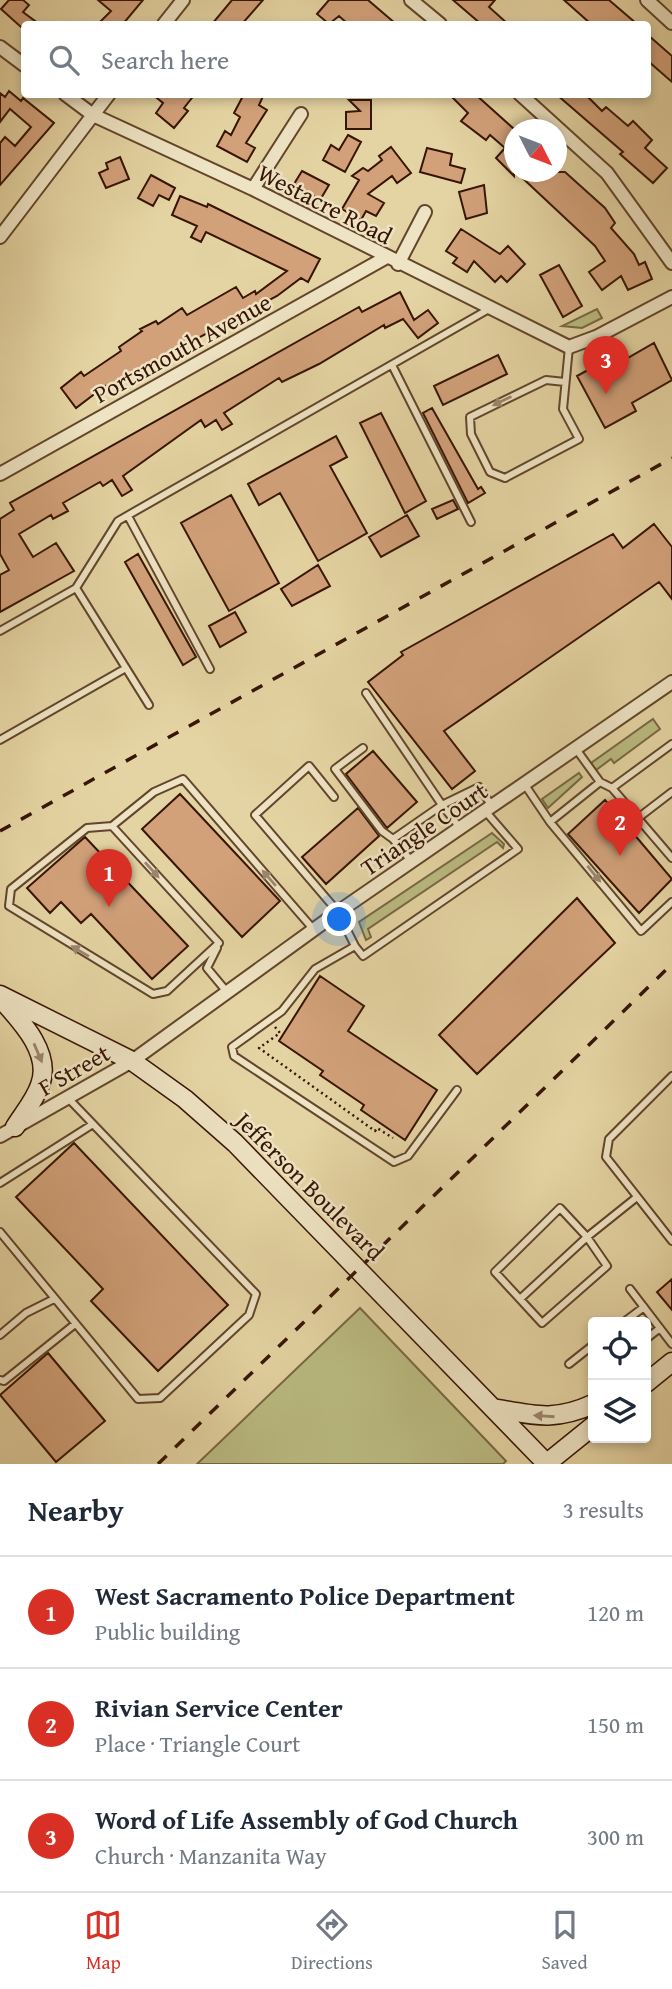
<!DOCTYPE html>
<html lang="en">
<head>
<meta charset="utf-8">
<style>
  body { margin:0; font-family:"Gentium Book Plus",serif; background:#f6f6f7; color:#1f2937 }
  .controls { position:absolute; right:21px; bottom:21px; display:grid; overflow:hidden; border-radius:7px; box-shadow:0 4px 10px #0003 }
  .controls button { width:63px; height:63px; display:grid; place-items:center; padding:0; border:0; border-bottom:2px solid #e0e1e3; background:#fff; color:#1f2937; font:35px sans-serif }
  .compass { position:absolute; left:504px; top:119px; width:63px; height:63px; border-radius:50%; background:#fff; box-shadow:0 4px 10px #0003; rotate:132deg }
  .you { position:absolute; left:340px; top:920px; width:24px; height:24px; margin:-18px; border:5px solid #fff; border-radius:50%; background:#1a73e8; box-shadow:0 0 0 10px #1a73e833 }
  .badge { display:grid; place-items:center; width:46px; height:46px; border-radius:50%; background:#d93025; color:#fff; font-size:23px; font-weight:700 }
  .pin { position:absolute; translate:-50% -58px; filter:drop-shadow(0 2px 4px #0008) }
  .pin::after { content:''; position:absolute; top:37px; width:24px; height:21px; background:inherit; clip-path:polygon(0 0,100% 0,50% 100%) }
  .list { margin:0; padding:0; list-style:none }
  h2 { display:flex; justify-content:space-between; align-items:center; height:91px; margin:0; padding:0 28px; font-size:30px }
  h2 small { font-size:23px; font-weight:400; color:#747a83 }
  .list li { display:grid; grid-template-columns:46px 1fr auto; gap:21px; align-items:center; box-sizing:border-box; height:112px; padding:0 28px; border-top:2px solid #e0e1e3 }
  .list b { display:block; font-size:26px; white-space:nowrap }
  .list p { margin:0; font-size:23px; white-space:nowrap; color:#747a83 }
  .list em { font-size:23px; font-style:normal; color:#747a83 }
  .icon { flex:none; width:38px; height:38px; fill:none; stroke:currentColor; stroke-width:2; stroke-linecap:round; stroke-linejoin:round }
  .map { position:relative; flex:none; width:672px; height:1464px; overflow:hidden }
  .search { position:absolute; background:#fff; box-shadow:0 4px 10px #0003; left:21px; right:21px; top:21px; height:77px; display:flex; align-items:center; gap:18px; box-sizing:border-box; padding:0 24px; border-radius:7px; color:#747a83; font-size:26px }
  .sheet { height:427px; background:#fff }
  nav { display:flex; justify-content:space-around; align-items:center; box-sizing:border-box; height:98px; border-top:2px solid #e0e1e3; background:#fff; font-size:19px; color:#747a83 }
  nav a { display:grid; justify-items:center; gap:4px }
  nav .on { color:#d93025 }
  .map>svg:first-child { display:block }
  .green { fill:#babb81; stroke:#786843; stroke-width:2 }
  .building { fill:#d2a17a; stroke:#371505; stroke-width:2 }
  .lines { fill:none; stroke-linecap:round; stroke-linejoin:round }
  .lane-casing { stroke:#62452c; stroke-width:10 }
  .street-casing { stroke:#62452c; stroke-width:16 }
  .secondary-casing { stroke:#371505; stroke-width:21 }
  .path { stroke:#371505; stroke-width:2.5; stroke-dasharray:2 3.5; stroke-linecap:butt }
  .lane { stroke:#eee3c3; stroke-width:6 }
  .street { stroke:#eee3c3; stroke-width:12 }
  .secondary { stroke:#eee3c3; stroke-width:18 }
  .rail { stroke:#371505; stroke-width:3.5; stroke-dasharray:12 12; stroke-linecap:butt }
  .oneway { fill:#9c866e }
  .labels { text-anchor:middle; dominant-baseline:central; stroke-width:5; stroke-linejoin:round; paint-order:stroke }
  .street-label { font-size:24px; fill:#371505; stroke:#eee3c3 }
</style>
</head>
<body>
<div class="map">
<svg width="672" height="1464" viewBox="0 0 672 1464">
  <rect width="100%" height="100%" fill="#e5d4a3"/>
  <filter id="stains"><feTurbulence type="fractalNoise" baseFrequency=".00286" numOctaves="4"/><feColorMatrix values="0 0 0 0 .2 0 0 0 0 .09 0 0 0 0 .02 0 0 0 .5 -.17"/></filter>
  <radialGradient id="worn" r=".72"><stop offset=".6" stop-color="#630" stop-opacity="0"/><stop offset="1" stop-color="#630" stop-opacity=".3"/></radialGradient>
  <!-- green -->
  <path class="green" d="M597 309 602 318 582 328 562 326Z
    M653 719 660 729 614 763 611 759 596 770 591 763Z
    M579 773 582 777 548 808 542 799Z
    M492 833 504 844 503 848 497 842 368 929 371 937 366 940 359 922Z
    M360 1308 506 1461 503 1464H197Z"/>
  <!-- building -->
  <path class="building" d="M9 0H23L29 5 23 12 39 24 21 27 1 9Z
    M98 0H143L123 24H98L111 11Z
    M232 0H263L242 24H212Z
    M329 0H368L396 24H348L339 16 329 24 317 14Z
    M453 0H495L489 7 508 24H481Z
    M564 0H609L637 24H591Z
    M648 35 672 56V82L648 61Z
    M9 91 21 101 23 98 54 123 0 185V143L5 137 15 146 31 127 10 109 0 122V93L5 97Z
    M152 94H195L184 108 188 111 174 128 156 113 163 103Z
    M244 94H264L259 105 267 110 246 143 255 148 247 162 217 146 225 131 231 135 240 117 234 113Z
    M449 94H475L514 129V176L496 158 505 148 490 135 486 140 461 121 468 113Z
    M556 94H585L602 111 606 107 628 126 633 121 652 140 645 148 667 168 653 183 620 154 623 152Z
    M349 100H371V129H346V112L360 111Z
    M348 135 361 142 345 172 323 160 331 145 339 150Z
    M391 147 411 173 397 183 392 176 368 194 384 203 376 216 366 211 361 220 342 209 359 180 352 176 363 168 368 171 382 160 379 156Z
    M427 148 452 154 450 165 465 169 461 183 420 172Z
    M120 157 129 179 106 188 99 173 108 169 106 163Z
    M302 171 329 185 320 200 294 184Z
    M516 172H565L605 208 615 223 611 228 634 254 639 265 645 262 652 279 628 290 621 276 602 290 589 272 605 261 595 246Z
    M151 175 175 188 169 200 159 195 153 206 138 198Z
    M484 185 487 213 466 219 459 192Z
    M180 196 207 207 208 204 320 259 308 282 301 278 277 296 151 363 128 379 107 390 105 386 76 408 61 388 81 372 84 376 121 351 119 347 142 331 140 329 156 321 158 324 182 308 187 315 236 287 243 298 255 291 256 294 287 271 206 232 201 242 191 237 197 226 172 215Z
    M461 229 500 254 508 246 525 264 507 282 501 276 495 282 474 261 467 272 453 263 457 258 446 251Z
    M559 265 582 306 563 317 540 275Z
    M400 292 414 320 428 310 438 323 418 338 403 319 385 328 384 325 319 364 282 382 279 378 224 413 232 424 222 430 216 420 205 427 201 420 123 476 132 490 122 496 112 480 103 486 100 482 63 503 68 511 53 519 51 515 19 534 33 557 56 543 74 571 0 612V575L9 570 0 554V519L14 510 10 503 359 307 362 312Z
    M654 343 672 380 632 403 636 411 605 428 577 376 608 359 612 367Z
    M498 355 507 374 443 405 434 386Z
    M432 408 478 489 481 487 485 493 468 503 423 413Z
    M381 413 426 501 405 513 360 423Z
    M336 436 347 457 330 466 367 533 318 561 280 493 259 505 248 484Z
    M231 495 279 583 229 611 181 523Z
    M453 500 458 509 437 519 432 509Z
    M407 515 419 536 381 557 369 537Z
    M654 524 672 547V599L659 582 444 731 475 771 452 789 368 682 403 655 401 652 613 534 623 548Z
    M138 554 196 657 183 665 125 562Z
    M318 565 330 586 292 606 281 589Z
    M235 612 246 632 220 647 209 626Z
    M373 751 417 802 387 828 346 774Z
    M180 794 280 901 242 937 142 829Z
    M605 800 672 879 639 913 568 834Z
    M358 808 379 836 326 884 302 857Z
    M85 837 188 946 152 979 91 914 81 923 61 902 50 913 27 888Z
    M577 898 615 943 477 1074 439 1035Z
    M320 976 364 1006 348 1031 437 1090 405 1140 361 1110 364 1105 320 1075 323 1071 279 1041Z
    M74 1143 228 1305 158 1371 91 1301 103 1289 16 1197Z
    M672 1279V1310L657 1292Z
    M48 1353 105 1421 56 1462 0 1395Z"/>
  <g class="lines">
    <defs>
      <path id="lane" d="M392 365 471 522
        M565 382 546 380 470 417 471 434 490 472 505 478 579 439 563 409 569 347
        M128 516 210 669
        M0 631 76 588
        M366 693 442 805 479 787 492 806
        M149 705 76 588 118 521 489 309
        M0 740 126 668
        M363 748 335 769 382 831 393 839
        M576 749 600 782 612 788 672 858
        M525 785 550 822 641 931 672 902
        M612 788 672 744
        M334 797 309 766 255 815 338 912 355 946 315 969 282 1011 232 1047 234 1056 394 1162 408 1156 457 1090
        M638 818 672 792
        M550 822 600 782
        M112 826 87 828 11 889 9 906 153 994 167 991 219 943
        M412 862 393 839 442 805 460 828
        M219 943 112 826 154 792 183 779 314 930
        M355 946 363 956 518 849 486 812
        M217 948 207 968 227 992
        M672 1076 609 1139 606 1157 672 1241
        M0 1183 93 1124
        M0 1232 138 1399 160 1398 249 1315 256 1294 68 1098
        M630 1289 672 1344
        M520 1299 587 1237 607 1266 542 1323 495 1272 560 1208 587 1237 637 1197
        M624 1322 644 1307
        M0 1335 26 1313 54 1299
        M646 1339 660 1328
        M569 1364 593 1345
        M0 1380 4 1381 75 1324"/>
      <path id="street" d="M411 0 440 24
        M647 0 672 23
        M164 24 183 0
        M0 47 24 65
        M65 94 93 115 253 189 569 347 596 337 672 297
        M520 94 607 173 672 263
        M253 189 301 114
        M0 237 109 94
        M398 264 425 212
        M0 474 385 258
        M0 1136 132 1061 338 912 672 682"/>
      <path id="secondary" d="M0 995 132 1061 185 1099 235 1143 547 1464
        M2 1000C22 1022 52 1054 40 1085 35 1100 23 1114 15 1127
        M646 1383 672 1362
        M493 1408C533 1415 554 1422 593 1404
        M546 1464 593 1426"/>
    </defs>
    <!-- lane casing -->
    <use href="#lane" class="lane-casing"/>
    <!-- street casing -->
    <use href="#street" class="street-casing"/>
    <!-- secondary casing -->
    <use href="#secondary" class="secondary-casing"/>
    <!-- path -->
    <path class="path" d="M275 1027 280 1033 259 1048 375 1131 377 1128 393 1138"/>
    <!-- lane -->
    <use href="#lane" class="lane"/>
    <!-- street -->
    <use href="#street" class="street"/>
    <!-- secondary -->
    <use href="#secondary" class="secondary"/>
    <!-- rail -->
    <path class="rail" d="M0 831 672 458
      M158 1464 672 964"/>
  </g>
  <!-- one-way arrows -->
  <defs><path id="oneway-solid" d="M-6-.8H1V-3.2L6.5 0L1 3.2V.8H-6Z" transform="scale(1.75)"/></defs>
  <g class="oneway">
    <use href="#oneway-solid" transform="translate(502 401) rotate(154)"/>
    <use href="#oneway-solid" transform="translate(152 870) rotate(48)"/>
    <use href="#oneway-solid" transform="translate(594 874) rotate(51)"/>
    <use href="#oneway-solid" transform="translate(269 878) rotate(-131)"/>
    <use href="#oneway-solid" transform="translate(80 951) rotate(-149)"/>
    <use href="#oneway-solid" transform="translate(38 1053) rotate(67)"/>
    <use href="#oneway-solid" transform="translate(544 1416) rotate(-176)"/>
  </g>
  <g class="labels">
    <!-- street labels -->
    <g class="street-label">
      <text transform="translate(325 204) rotate(27)">Westacre Road</text>
      <text transform="translate(182 348) rotate(-29)">Portsmouth Avenue</text>
      <text transform="translate(424 829) rotate(-34)">Triangle Court</text>
      <text transform="translate(74 1070) rotate(-30)">F Street</text>
      <text transform="translate(310 1186) rotate(45)">Jefferson Boulevard</text>
    </g>
  </g>
  <rect width="100%" height="100%" filter="url(#stains)"/>
  <rect width="100%" height="100%" fill="url(#worn)"/>
</svg>
<div class="controls">
<button><svg class="icon" aria-label="locate" viewBox="0 0 24 24"><circle cx="12" cy="12" r="6"/><path d="M12 2v4M12 18v4M2 12h4M18 12h4"/></svg></button>
<button><svg class="icon" aria-label="layers" viewBox="0 0 24 24"><path d="M12 4l9 5-9 5-9-5zM3 14l9 5 9-5"/></svg></button>
</div>
<svg class="compass" viewBox="-18 -18 36 36"><path d="M0-13l5 13h-10z" fill="#e53935"/><path d="M0 13l5-13h-10z" fill="#747a83"/></svg>
<div class="you"></div>
<div class="pin badge" style="left:109px;top:907px">1</div>
<div class="pin badge" style="left:620px;top:856px">2</div>
<div class="pin badge" style="left:606px;top:394px">3</div>
<div class="search"><svg class="icon" aria-label="search" viewBox="0 0 24 24"><circle cx="10" cy="10" r="6"/><path d="M15 15l6 6"/></svg>Search here</div>
</div>
<section class="sheet">
<h2>Nearby<small>3 results</small></h2>
<ul class="list">
<li><span class="badge">1</span><div><b>West Sacramento Police Department</b><p>Public building</p></div><em>120 m</em></li>
<li><span class="badge">2</span><div><b>Rivian Service Center</b><p>Place · Triangle Court</p></div><em>150 m</em></li>
<li><span class="badge">3</span><div><b>Word of Life Assembly of God Church</b><p>Church · Manzanita Way</p></div><em>300 m</em></li>
</ul>
</section>
<nav>
<a class="on"><svg class="icon" aria-label="map" viewBox="0 0 24 24"><path d="M3 6l6-2 6 2 6-2v14l-6 2-6-2-6 2zM9 4v14M15 6v14"/></svg>Map</a>
<a><svg class="icon" aria-label="directions" viewBox="0 0 24 24"><path d="M12 3l9 9-9 9-9-9zM9 14v-3h6M13 9l2 2-2 2"/></svg>Directions</a>
<a><svg class="icon" aria-label="saved" viewBox="0 0 24 24"><path d="M7 4h10v16l-5-4-5 4z"/></svg>Saved</a>
</nav>
</body>
</html>
